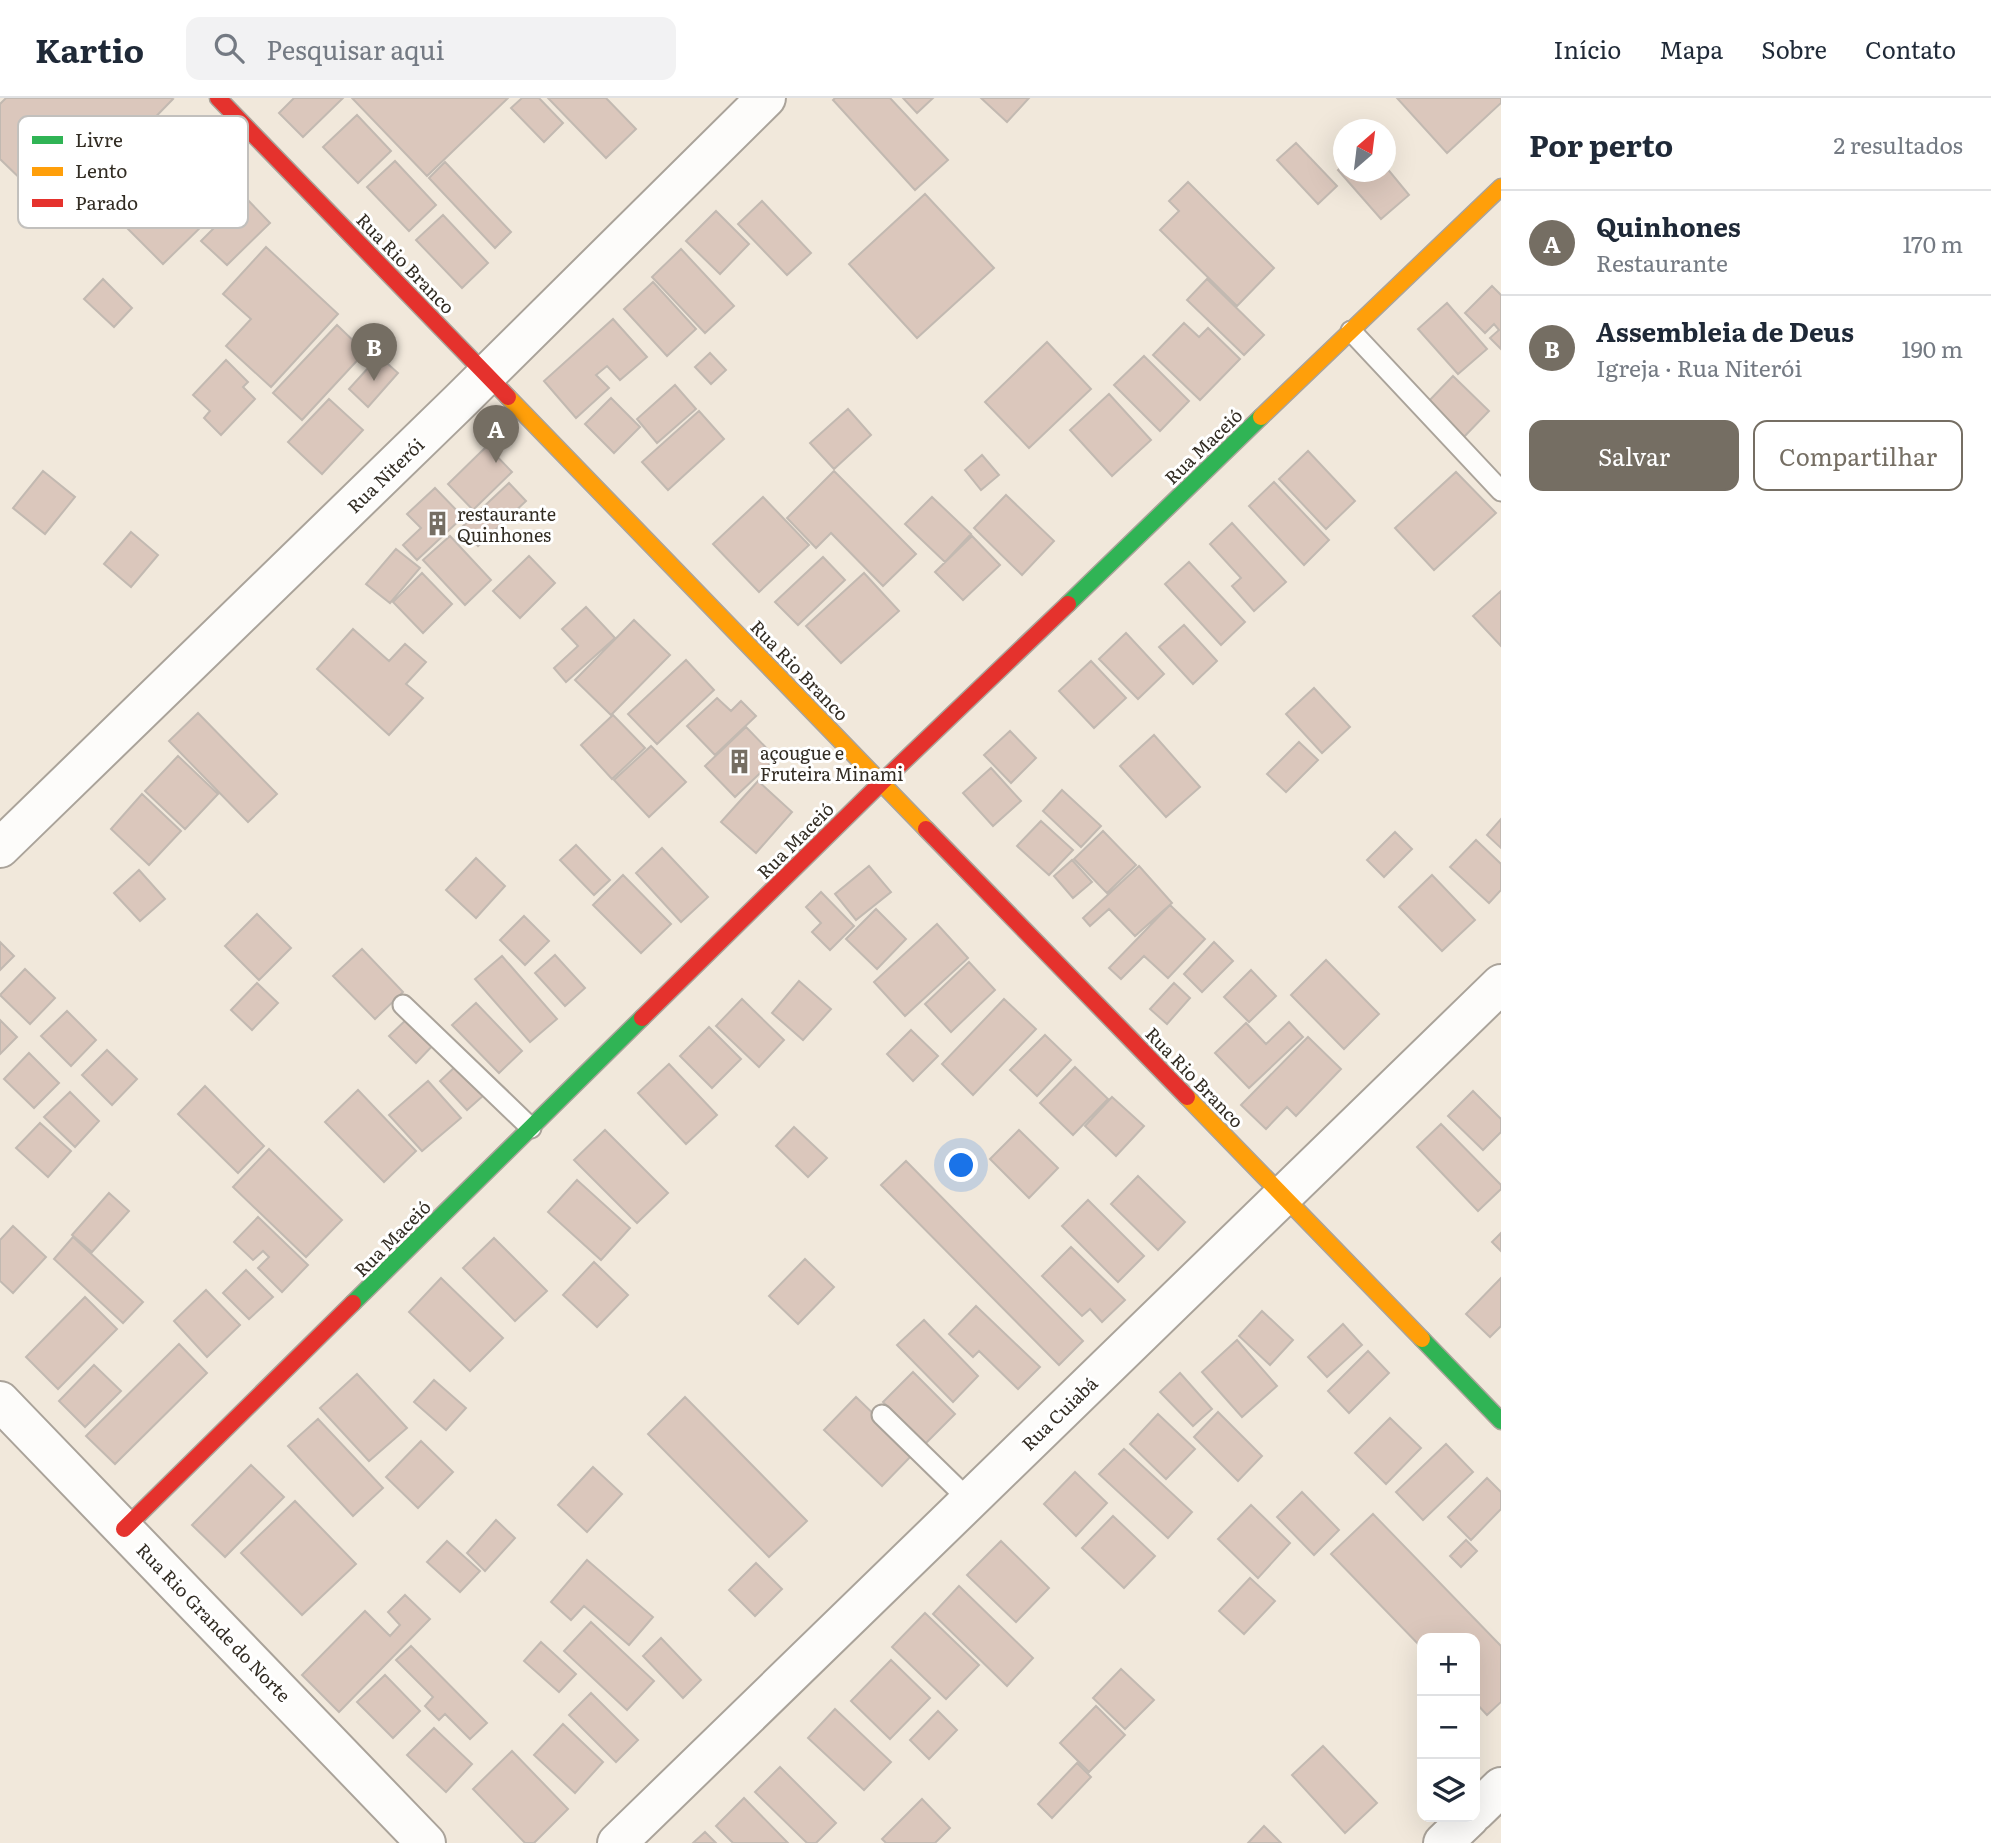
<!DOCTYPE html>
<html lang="pt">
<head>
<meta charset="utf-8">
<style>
  body { margin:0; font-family:Literata,serif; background:#f2f2f3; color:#1f2937 }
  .controls { position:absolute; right:21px; bottom:21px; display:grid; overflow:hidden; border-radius:14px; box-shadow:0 7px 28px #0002 }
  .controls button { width:63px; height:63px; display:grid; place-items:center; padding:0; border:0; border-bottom:2px solid #e0e1e3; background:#fff; color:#1f2937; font:35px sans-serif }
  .compass { position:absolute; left:1333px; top:21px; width:63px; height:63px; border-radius:50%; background:#fff; box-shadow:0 7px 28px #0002; rotate:28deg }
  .you { position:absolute; left:962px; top:1068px; width:24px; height:24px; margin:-18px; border:5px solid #fff; border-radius:50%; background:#1a73e8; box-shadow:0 0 0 10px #1a73e833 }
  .badge { display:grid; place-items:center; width:46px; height:46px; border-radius:50%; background:#756e63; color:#fff; font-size:23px; font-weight:700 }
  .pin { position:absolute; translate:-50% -58px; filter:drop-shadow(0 2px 4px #0008) }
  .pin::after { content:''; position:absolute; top:37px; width:24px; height:21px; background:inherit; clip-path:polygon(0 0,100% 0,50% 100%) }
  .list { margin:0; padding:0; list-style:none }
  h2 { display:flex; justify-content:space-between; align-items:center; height:91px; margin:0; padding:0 28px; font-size:30px }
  h2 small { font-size:23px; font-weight:400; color:#747a83 }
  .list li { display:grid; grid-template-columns:46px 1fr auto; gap:21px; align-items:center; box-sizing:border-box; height:105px; padding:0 28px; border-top:2px solid #e0e1e3 }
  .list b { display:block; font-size:26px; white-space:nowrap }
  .list p { margin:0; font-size:23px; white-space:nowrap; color:#747a83 }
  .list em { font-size:23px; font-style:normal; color:#747a83 }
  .actions { display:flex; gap:14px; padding:21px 28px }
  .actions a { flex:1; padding:16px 0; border:2px solid #756e63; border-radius:14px; text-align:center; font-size:24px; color:#756e63 }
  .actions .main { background:#756e63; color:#fff }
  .icon { flex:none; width:38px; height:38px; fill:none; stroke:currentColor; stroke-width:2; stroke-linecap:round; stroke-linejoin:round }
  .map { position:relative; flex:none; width:1501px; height:1745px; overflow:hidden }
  header { display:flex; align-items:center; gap:42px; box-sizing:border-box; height:98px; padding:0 35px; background:#fff; border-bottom:2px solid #e0e1e3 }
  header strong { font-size:33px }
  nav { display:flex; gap:38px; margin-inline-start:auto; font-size:24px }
  .search { width:490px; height:63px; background:#f2f2f3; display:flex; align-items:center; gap:18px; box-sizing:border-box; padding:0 24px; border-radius:14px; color:#747a83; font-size:26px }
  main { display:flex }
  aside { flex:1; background:#fff }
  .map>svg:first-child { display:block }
  .building { fill:#dbc7bc; stroke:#c2b9b1; stroke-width:2 }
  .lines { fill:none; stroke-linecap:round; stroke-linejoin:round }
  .lane-casing { stroke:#aaa39a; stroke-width:23 }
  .street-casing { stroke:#aaa39a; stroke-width:42 }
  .fast-casing { stroke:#aaa39a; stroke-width:19 }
  .slow-casing { stroke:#aaa39a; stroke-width:19 }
  .jam-casing { stroke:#aaa39a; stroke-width:19 }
  .lane { stroke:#fdfcfa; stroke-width:19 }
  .street { stroke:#fdfcfa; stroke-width:38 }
  .fast { stroke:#30b455; stroke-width:16 }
  .slow { stroke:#ff9f0a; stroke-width:16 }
  .jam { stroke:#e5322d; stroke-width:16 }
  .labels { text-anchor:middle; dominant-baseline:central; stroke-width:6; stroke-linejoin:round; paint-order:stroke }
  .street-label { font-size:18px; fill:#322c23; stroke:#fff }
  .poi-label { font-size:18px; fill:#322c23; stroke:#fff; text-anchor:start }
  .key { fill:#fff; stroke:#c2c0bd; stroke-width:2 }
  .key-label { font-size:19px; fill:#322c23 }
</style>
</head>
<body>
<header>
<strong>Kartio</strong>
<div class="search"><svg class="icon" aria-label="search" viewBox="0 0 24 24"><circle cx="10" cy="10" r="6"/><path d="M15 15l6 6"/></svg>Pesquisar aqui</div>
<nav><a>Início</a><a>Mapa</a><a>Sobre</a><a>Contato</a></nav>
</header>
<main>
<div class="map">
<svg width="1501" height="1745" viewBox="0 0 1501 1745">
  <rect width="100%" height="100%" fill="#f1e8db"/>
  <!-- building -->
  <path class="building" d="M6 0H171L173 1 59 118 0 61V6Z
    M294 0H343L303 39 279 15Z
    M352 0H508L427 78Z
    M522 0H539L563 25 544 44 511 10Z
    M548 0H606L636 31 606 60Z
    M835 0H890L948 62 915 92 833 2Z
    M903 0H933L917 15Z
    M981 0H1029L1007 24Z
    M1397 0H1501V5L1447 55Z
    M357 17 391 53 358 85 323 49Z
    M1296 45 1337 88 1318 106 1277 62Z
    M210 48 246 85 163 166 127 130Z
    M395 63 436 107 409 133 367 89Z
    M445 64 511 134 495 150 429 80Z
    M1344 67V74H1386V69L1409 97 1381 121 1338 72Z
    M1188 84 1274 170 1237 208 1160 132 1179 113 1169 103Z
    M925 96 994 170 917 240 849 166Z
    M245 99 270 125 227 167 201 143Z
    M762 103 811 155 787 177 738 126Z
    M716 113 749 146 720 176 686 143Z
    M443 117 488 165 462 190 416 142Z
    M266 149 338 216 271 289 226 248 251 221 223 196Z
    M681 151 734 208 705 235 652 179Z
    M103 181 132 210 114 229 84 201Z
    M1207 181 1264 237 1244 257 1187 202Z
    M653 184 696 231 667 258 624 211Z
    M1492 188 1501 197V251L1490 240 1499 232 1494 226 1485 235 1465 215Z
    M1447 205 1487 251 1458 276 1418 231Z
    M613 221 647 259 620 282 607 268 596 277 609 290 576 320 544 283Z
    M1184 225 1199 239 1208 230 1240 261 1200 302 1153 257Z
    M337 227 365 254 302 322 273 295Z
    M1047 244 1091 291 1029 350 985 304Z
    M710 255 726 272 711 286 695 269Z
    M379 258 398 275 368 309 349 291Z
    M1144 258 1189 303 1160 333 1114 287Z
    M226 262 248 284 243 289 255 301 221 337 204 320 210 313 193 297Z
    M1453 278 1489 313 1461 342 1425 307Z
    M675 287 696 311 657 345 637 321Z
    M1109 296 1151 342 1112 378 1070 332Z
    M611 300 640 329 614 355 585 326Z
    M329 301 363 332 322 376 288 344Z
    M848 311 871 337 834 371 810 345Z
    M699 313 724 341 668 392 642 364Z
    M487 348 512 374 473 412 448 386Z
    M1308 353 1355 403 1326 431 1279 381Z
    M982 357 999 377 981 392 965 372Z
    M43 373 75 399 45 436 13 410Z
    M834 373 916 456 883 488 831 435 816 450 787 420Z
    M1456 374 1496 415 1434 472 1395 430Z
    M1274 384 1329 442 1304 467 1249 408Z
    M509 385 526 403 478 448 461 430Z
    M435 390 463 419 417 462 403 447 421 430 407 416Z
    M1006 397 1054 443 1022 477 974 430Z
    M763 399 809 447 759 494 713 446Z
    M932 399 971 436 945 464 905 426Z
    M1232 425 1286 484 1254 513 1232 488 1241 480 1210 446Z
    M131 434 158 457 131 489 104 466Z
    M450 438 491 482 465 507 423 462Z
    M972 438 1000 467 963 502 935 474Z
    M396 451 420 470 390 505 366 486Z
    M529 458 555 485 520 520 493 493Z
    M823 459 845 482 798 527 775 504Z
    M1189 464 1245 524 1221 547 1165 486Z
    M422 475 452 506 423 535 393 504Z
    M864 475 899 513 841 565 806 528Z
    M1501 493V548L1473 518Z
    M586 509 615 540 566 584 554 570 578 548 562 531Z
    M634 522 670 557 611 617 575 582Z
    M1184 527 1217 563 1193 586 1159 549Z
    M353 531 389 563 405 546 426 564 406 586 423 600 389 637 317 571Z
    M1126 535 1164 576 1138 601 1099 561Z
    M686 562 714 592 657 646 628 616Z
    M1091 563 1126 600 1094 630 1059 593Z
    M1314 590 1350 629 1322 655 1286 616Z
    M717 600 731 613 741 603 756 618 715 657 687 628Z
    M198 615 277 696 248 724 169 643Z
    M613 617 645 650 612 681 581 647Z
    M746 629 776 660 735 699 705 668Z
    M1010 633 1036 660 1011 685 984 657Z
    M1154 637 1200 689 1166 719 1120 668Z
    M1299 644 1318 662 1286 694 1267 676Z
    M651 648 686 684 649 719 614 682Z
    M178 658 218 696 185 731 145 693Z
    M991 670 1021 703 993 728 963 695Z
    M758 683 792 714 756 755 721 724Z
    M1062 692 1101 728 1081 749 1043 713Z
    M142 696 181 733 149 767 111 731Z
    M1501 721V750L1487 737Z
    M1041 723 1073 752 1049 777 1017 748Z
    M1103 733 1136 767 1107 795 1074 761Z
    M1395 734 1412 751 1384 779 1367 762Z
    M1476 742 1501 766V792L1489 805 1450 769Z
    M576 747 610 782 594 797 560 762Z
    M662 750 708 799 681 824 636 775Z
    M476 760 505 788 476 820 446 792Z
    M1072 762 1092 784 1073 800 1054 778Z
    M869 768 891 794 856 822 835 796Z
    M1139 768 1172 805 1135 838 1109 811 1090 828 1083 820Z
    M139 772 165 801 140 823 114 795Z
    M623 777 671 826 641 855 593 807Z
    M1432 777 1475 822 1442 853 1399 809Z
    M821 794 854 828 830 852 812 834 821 825 806 809Z
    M1170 807 1205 841 1168 880 1144 858 1121 881 1109 870Z
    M876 811 906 841 877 871 846 841Z
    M257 816 291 850 259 882 225 848Z
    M524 818 549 843 525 867 500 842Z
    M937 826 968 860 905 918 874 884Z
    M0 844 14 858 0 872Z
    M1214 844 1233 863 1202 894 1184 876Z
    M362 851 403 894 375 921 333 878Z
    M555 857 585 890 565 908 535 875Z
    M502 858 557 921 530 944 475 881Z
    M1326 862 1379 916 1344 951 1291 897Z
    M969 864 995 892 951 934 925 906Z
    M25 871 55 900 30 926 0 897Z
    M1251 872 1276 898 1249 924 1224 899Z
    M799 883 831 911 803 942 772 915Z
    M257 885 278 905 252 932 231 912Z
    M1174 885 1190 900 1167 926 1150 911Z
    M742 901 784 942 759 969 716 928Z
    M1004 901 1036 931 973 997 942 966Z
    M476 905 522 953 499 975 452 927Z
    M67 913 96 942 71 968 41 938Z
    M410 918 436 944 416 965 389 938Z
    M0 922 17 939 0 956Z
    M1289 924 1303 939 1249 990 1215 955 1246 925 1266 946Z
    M709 929 741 961 712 990 680 958Z
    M911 932 938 958 913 983 887 956Z
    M1045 937 1071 962 1037 998 1010 972Z
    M1308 939 1341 971 1296 1018 1287 1009 1266 1031 1241 1007Z
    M107 952 137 981 112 1007 82 977Z
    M29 955 59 985 34 1010 4 981Z
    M669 966 717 1017 686 1046 638 995Z
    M457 967 484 997 467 1012 440 983Z
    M1075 969 1108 1001 1073 1037 1040 1005Z
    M428 983 461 1020 422 1053 389 1017Z
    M205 988 264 1048 238 1075 178 1016Z
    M358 992 416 1053 384 1084 325 1024Z
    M1473 993 1501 1021V1034L1483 1052 1448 1018Z
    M70 994 99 1023 75 1049 44 1019Z
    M1112 999 1144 1028 1116 1058 1085 1028Z
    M40 1025 71 1053 48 1079 16 1050Z
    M1441 1026 1501 1087V1091L1478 1113 1417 1049Z
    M794 1029 827 1060 808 1079 776 1048Z
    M605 1032 668 1095 637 1125 574 1062Z
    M1019 1032 1058 1070 1029 1100 990 1061Z
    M269 1051 342 1122 306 1159 233 1089Z
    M906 1063 1083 1243 1059 1267 881 1087Z
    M1138 1078 1185 1124 1158 1152 1111 1106Z
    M577 1082 630 1130 601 1162 548 1114Z
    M109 1095 129 1113 92 1154 72 1137Z
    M1088 1102 1144 1158 1118 1184 1062 1128Z
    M258 1119 308 1167 282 1194 258 1170 269 1159 263 1153 253 1162 234 1144Z
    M13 1128 46 1159 13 1195 0 1183V1142Z
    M1501 1135V1153L1492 1144Z
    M73 1139 143 1204 123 1225 54 1161Z
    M494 1140 547 1193 515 1223 463 1170Z
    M1071 1149 1125 1202 1102 1224 1090 1211 1082 1218 1042 1178Z
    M805 1161 834 1189 798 1226 769 1198Z
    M594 1164 628 1197 597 1229 563 1197Z
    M246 1172 273 1199 249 1221 223 1195Z
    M441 1180 503 1240 470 1273 409 1214Z
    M1501 1180V1228L1490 1239 1466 1216Z
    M206 1192 240 1227 207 1259 174 1223Z
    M85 1199 117 1231 58 1291 26 1259Z
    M976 1208 1040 1269 1018 1291 979 1253 973 1259 949 1236Z
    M1262 1213 1293 1242 1270 1267 1239 1238Z
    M924 1222 978 1278 953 1304 897 1247Z
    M1343 1226 1362 1247 1327 1279 1308 1259Z
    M1237 1242 1277 1288 1242 1319 1202 1274Z
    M179 1246 207 1275 115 1366 86 1338Z
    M1368 1253 1389 1275 1349 1315 1328 1293Z
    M94 1267 121 1293 85 1329 59 1303Z
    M913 1274 955 1316 925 1346 883 1304Z
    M1180 1275 1212 1311 1193 1328 1160 1294Z
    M357 1276 407 1330 369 1363 320 1310Z
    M434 1282 466 1310 446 1332 414 1304Z
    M685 1299 807 1423 769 1459 648 1336Z
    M856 1299 914 1355 882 1388 824 1332Z
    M1218 1314 1262 1358 1238 1383 1194 1339Z
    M1158 1316 1195 1351 1166 1381 1130 1346Z
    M1390 1320 1421 1350 1386 1386 1355 1355Z
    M318 1321 383 1390 353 1418 288 1348Z
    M421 1343 453 1374 418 1410 386 1379Z
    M1446 1346 1473 1374 1423 1422 1396 1394Z
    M1124 1351 1192 1414 1168 1440 1099 1376Z
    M251 1367 284 1399 225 1459 192 1427Z
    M593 1369 622 1396 587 1434 558 1407Z
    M1075 1374 1107 1405 1076 1438 1044 1406Z
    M1487 1380 1501 1394V1411L1471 1442 1448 1419Z
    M1302 1394 1339 1432 1314 1457 1277 1419Z
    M295 1403 356 1466 302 1517 241 1455Z
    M1251 1407 1290 1445 1258 1480 1218 1441Z
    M1373 1416 1501 1548V1604L1487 1617 1475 1604V1540H1422V1550L1331 1456Z
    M1113 1418 1155 1458 1124 1490 1082 1450Z
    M496 1422 515 1440 485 1473 467 1455Z
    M1466 1442 1477 1453 1461 1469 1450 1458Z
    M447 1443 480 1473 460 1494 427 1464Z
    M1001 1443 1049 1490 1016 1524 967 1477Z
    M587 1462 653 1519 629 1547 584 1508 571 1522 551 1504Z
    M756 1465 782 1491 755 1518 729 1492Z
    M1250 1480 1275 1503 1244 1536 1219 1513Z
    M959 1488 1033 1560 1007 1588 933 1516Z
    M405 1497 430 1521 339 1614 302 1577 365 1513 390 1538 400 1527 388 1514Z
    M925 1515 979 1567 946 1601 892 1549Z
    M591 1524 654 1583 627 1612 564 1553Z
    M661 1540 701 1582 683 1600 643 1558Z
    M541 1544 576 1576 559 1594 524 1563Z
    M411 1548 487 1625 470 1641 445 1616 439 1622 425 1608 433 1599 396 1562Z
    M891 1562 930 1600 890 1641 851 1603Z
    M1121 1571 1154 1602 1125 1631 1093 1600Z
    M385 1577 420 1613 393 1640 357 1604Z
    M591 1595 638 1642 616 1664 569 1617Z
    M1096 1608 1125 1637 1089 1674 1060 1645Z
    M835 1611 891 1664 864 1692 808 1640Z
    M938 1613 957 1632 929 1661 910 1642Z
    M563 1626 603 1664 575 1695 534 1657Z
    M434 1630 472 1666 446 1694 407 1657Z
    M1323 1648 1377 1705 1345 1735 1292 1677Z
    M512 1653 568 1711 534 1745H525L473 1691Z
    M1077 1665 1091 1679 1052 1720 1038 1706Z
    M780 1669 836 1725 816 1745H807L755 1694Z
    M744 1700 788 1745H733L716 1728Z
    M922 1701 950 1730 935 1745H886L882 1741Z
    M1264 1728 1281 1745H1248Z
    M705 1734 716 1745H693Z"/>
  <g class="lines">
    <defs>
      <path id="lane" d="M1351 233 1501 393
        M403 907 531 1030
        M882 1317 969 1402"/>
      <path id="street" d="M0 750 459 304 766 0
        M0 1303 426 1745
        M1475 1714 1501 1689
        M617 1745 1501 886
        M1443 1745 1470 1719"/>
      <path id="fast" d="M1068 506 1261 319
        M353 1205 642 920
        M1422 1241 1501 1323"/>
      <path id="slow" d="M508 299 926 731
        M1261 319 1501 89
        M1187 999 1422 1241"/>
      <path id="jam" d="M218 0 508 299
        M926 731 1187 999
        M642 920 882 684 1068 506
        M124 1431 353 1205"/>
    </defs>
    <!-- lane casing -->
    <use href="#lane" class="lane-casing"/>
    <!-- street casing -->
    <use href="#street" class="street-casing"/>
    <!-- fast casing -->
    <use href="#fast" class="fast-casing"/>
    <!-- slow casing -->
    <use href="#slow" class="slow-casing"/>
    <!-- jam casing -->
    <use href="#jam" class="jam-casing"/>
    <!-- lane -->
    <use href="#lane" class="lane"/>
    <!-- street -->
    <use href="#street" class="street"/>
    <!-- fast -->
    <use href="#fast" class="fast"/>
    <!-- slow -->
    <use href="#slow" class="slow"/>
    <!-- jam -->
    <use href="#jam" class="jam"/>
  </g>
  <!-- icons -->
  <defs>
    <symbol id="building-bare" viewBox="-9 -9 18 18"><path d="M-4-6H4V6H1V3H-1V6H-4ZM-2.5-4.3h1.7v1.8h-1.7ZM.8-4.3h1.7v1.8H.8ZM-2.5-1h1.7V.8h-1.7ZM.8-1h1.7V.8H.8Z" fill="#756e63" stroke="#fff" stroke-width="2.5" paint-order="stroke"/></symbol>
  </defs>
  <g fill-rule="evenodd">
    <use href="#building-bare" x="420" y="408" width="35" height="35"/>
    <use href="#building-bare" x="722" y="646" width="35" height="35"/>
  </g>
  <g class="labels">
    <!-- street labels -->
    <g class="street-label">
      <text transform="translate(406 165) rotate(46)">Rua Rio Branco</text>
      <text transform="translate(1203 348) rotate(-44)">Rua Maceió</text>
      <text transform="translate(385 377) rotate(-44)">Rua Niterói</text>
      <text transform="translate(800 572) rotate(46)">Rua Rio Branco</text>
      <text transform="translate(795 742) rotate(-45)">Rua Maceió</text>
      <text transform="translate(1195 979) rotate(46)">Rua Rio Branco</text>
      <text transform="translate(392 1140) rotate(-45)">Rua Maceió</text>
      <text transform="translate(1059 1315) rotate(-44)">Rua Cuiabá</text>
      <text transform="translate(214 1524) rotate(46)">Rua Rio Grande do Norte</text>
    </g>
    <!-- poi labels -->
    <g class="poi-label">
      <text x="457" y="415">restaurante<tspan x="457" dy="21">Quinhones</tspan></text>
      <text x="760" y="654">açougue e<tspan x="760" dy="21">Fruteira Minami</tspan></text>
    </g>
  </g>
  <!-- legend -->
  <rect x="18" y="18" width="230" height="112" rx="10" class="key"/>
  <rect x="32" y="38" width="31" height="8" fill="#30b455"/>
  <rect x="32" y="69" width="31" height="9" fill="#ff9f0a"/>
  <rect x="32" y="101" width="31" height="8" fill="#e5322d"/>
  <g class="key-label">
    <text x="75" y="49">Livre</text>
    <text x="75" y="80">Lento</text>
    <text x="75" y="112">Parado</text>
  </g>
</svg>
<div class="controls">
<button>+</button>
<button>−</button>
<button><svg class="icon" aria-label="layers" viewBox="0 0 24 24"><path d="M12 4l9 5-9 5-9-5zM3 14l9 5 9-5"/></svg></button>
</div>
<svg class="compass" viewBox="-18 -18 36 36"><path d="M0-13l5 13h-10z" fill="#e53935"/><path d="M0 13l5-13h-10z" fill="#747a83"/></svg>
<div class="you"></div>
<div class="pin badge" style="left:496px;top:365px">A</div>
<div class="pin badge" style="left:374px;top:283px">B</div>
</div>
<aside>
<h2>Por perto<small>2 resultados</small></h2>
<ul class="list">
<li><span class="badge">A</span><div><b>Quinhones</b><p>Restaurante</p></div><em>170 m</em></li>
<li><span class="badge">B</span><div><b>Assembleia de Deus</b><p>Igreja · Rua Niterói</p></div><em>190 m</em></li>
</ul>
<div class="actions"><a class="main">Salvar</a><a>Compartilhar</a></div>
</aside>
</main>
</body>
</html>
